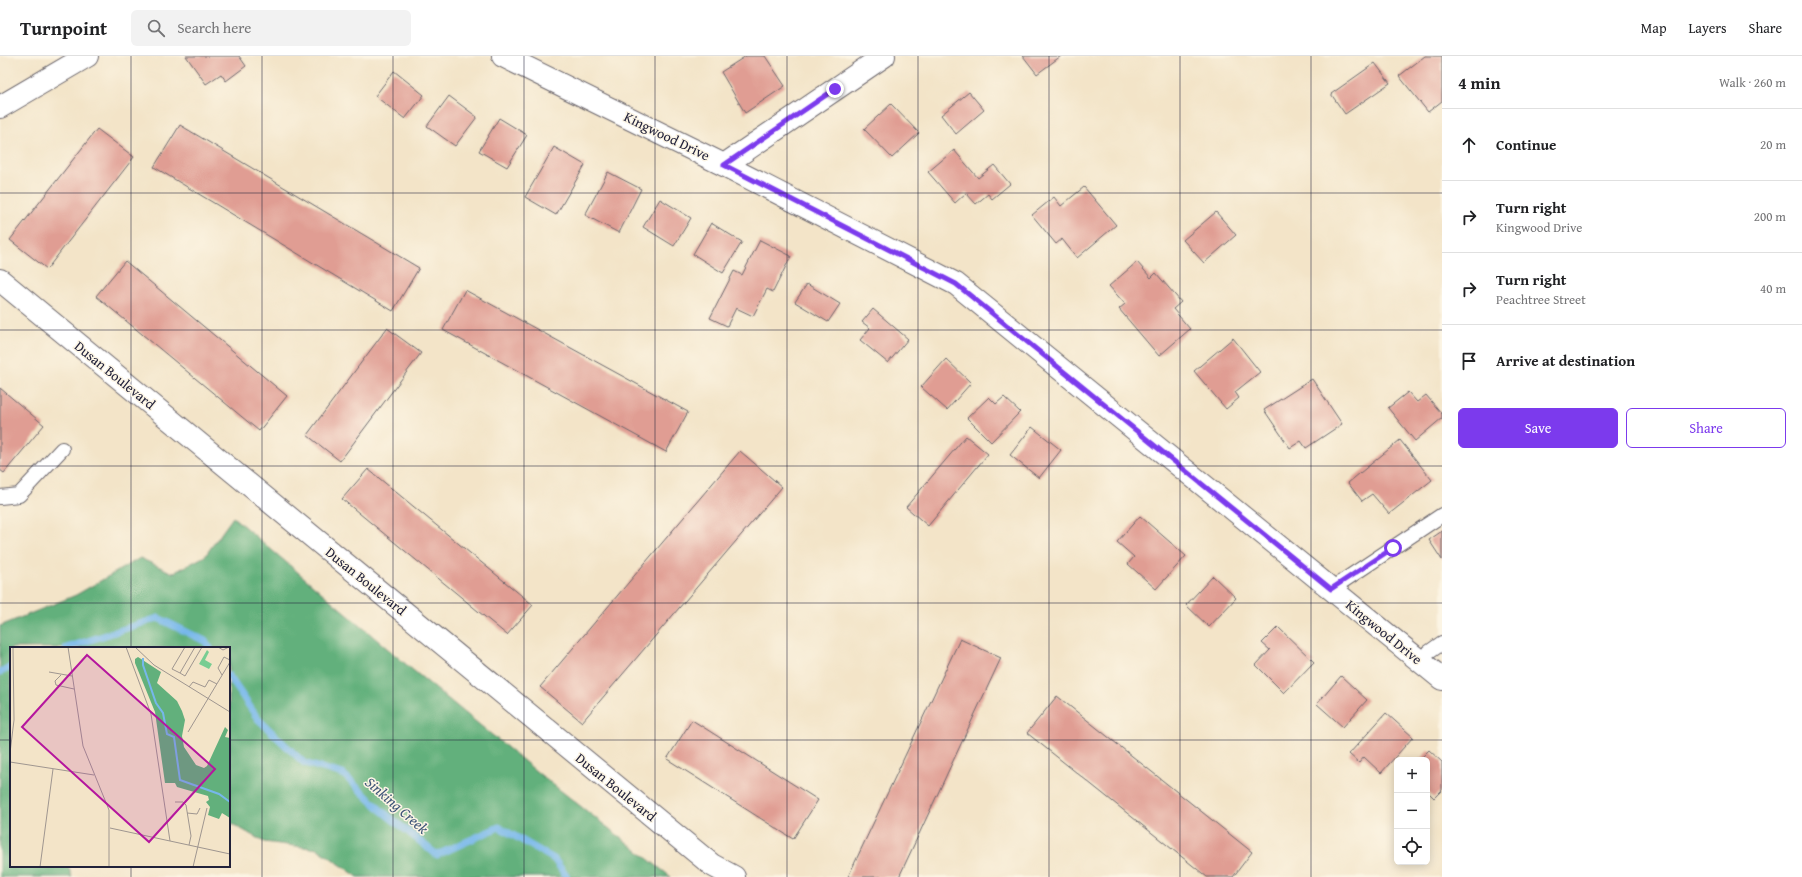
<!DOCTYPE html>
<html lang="en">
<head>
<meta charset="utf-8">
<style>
  body { margin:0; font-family:"Gentium Book Plus",serif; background:#f2f2f2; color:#202124 }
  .controls { position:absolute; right:12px; bottom:12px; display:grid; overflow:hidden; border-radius:6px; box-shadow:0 2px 10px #0003 }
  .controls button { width:36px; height:36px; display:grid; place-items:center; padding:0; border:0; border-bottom:1px solid #e0e0e0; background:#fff; color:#202124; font:20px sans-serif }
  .stop { position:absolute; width:12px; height:12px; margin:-9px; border:3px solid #7c3aed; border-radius:50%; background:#fff }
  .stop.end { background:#7c3aed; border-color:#fff; box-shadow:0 1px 4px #0008 }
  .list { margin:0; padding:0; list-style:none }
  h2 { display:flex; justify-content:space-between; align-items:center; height:52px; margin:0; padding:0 16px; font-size:17px }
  h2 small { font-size:13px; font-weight:400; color:#757577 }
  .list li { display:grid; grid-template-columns:26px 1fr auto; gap:12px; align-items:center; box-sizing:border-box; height:72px; padding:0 16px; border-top:1px solid #e0e0e0 }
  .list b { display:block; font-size:15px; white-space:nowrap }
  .list p { margin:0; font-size:13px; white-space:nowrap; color:#757577 }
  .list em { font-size:13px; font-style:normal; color:#757577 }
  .actions { display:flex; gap:8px; padding:12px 16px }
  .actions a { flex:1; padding:9px 0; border:1px solid #7c3aed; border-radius:6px; text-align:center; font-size:14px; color:#7c3aed }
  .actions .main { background:#7c3aed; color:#fff }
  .icon { flex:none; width:22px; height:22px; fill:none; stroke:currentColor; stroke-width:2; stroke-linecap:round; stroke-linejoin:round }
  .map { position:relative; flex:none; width:1442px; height:821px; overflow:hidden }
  header { display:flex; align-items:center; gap:24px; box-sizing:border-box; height:56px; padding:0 20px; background:#fff; border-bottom:1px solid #e0e0e0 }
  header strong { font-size:19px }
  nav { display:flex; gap:22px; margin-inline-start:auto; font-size:14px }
  .search { width:280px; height:36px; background:#f2f2f2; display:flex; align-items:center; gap:10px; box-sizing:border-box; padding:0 14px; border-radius:6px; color:#757577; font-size:15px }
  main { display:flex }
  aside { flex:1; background:#fff }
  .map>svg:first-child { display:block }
  .forest { fill:#62b07c; stroke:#42695c }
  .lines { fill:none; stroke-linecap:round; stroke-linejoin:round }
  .stream { stroke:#76b7eb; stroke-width:7 }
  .building { fill:#e09d93 }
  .lane-casing { stroke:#6b666c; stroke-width:16 }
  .street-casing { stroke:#6b666c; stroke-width:24 }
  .lane { stroke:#fff; stroke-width:14 }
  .street { stroke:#fff; stroke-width:22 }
  .route { stroke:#7c3aed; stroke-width:5 }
  .grid { fill:none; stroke:#22223b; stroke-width:1; stroke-opacity:0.55 }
  .labels { text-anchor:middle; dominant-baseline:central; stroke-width:3; stroke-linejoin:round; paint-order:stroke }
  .street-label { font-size:14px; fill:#22223b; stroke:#fcf5e5 }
  .water-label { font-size:15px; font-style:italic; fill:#3f5679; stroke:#fcf5e5 }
  .inset-river { fill:none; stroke:#76b7eb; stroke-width:2 }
  .inset-road { fill:none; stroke:#9f9690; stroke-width:1 }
  .view { fill:#b5179e; fill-opacity:0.15; stroke:#b5179e; stroke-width:2 }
  .inset-edge { fill:none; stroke:#22223b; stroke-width:2 }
</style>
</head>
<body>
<header>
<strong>Turnpoint</strong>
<div class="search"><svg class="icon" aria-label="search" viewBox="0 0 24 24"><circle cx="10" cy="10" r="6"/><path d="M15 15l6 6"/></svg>Search here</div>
<nav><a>Map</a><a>Layers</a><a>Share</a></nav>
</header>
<main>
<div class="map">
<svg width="1442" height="821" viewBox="0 0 1442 821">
  <rect width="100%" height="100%" fill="#fcf5e5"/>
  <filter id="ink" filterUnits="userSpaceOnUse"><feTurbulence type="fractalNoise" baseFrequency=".025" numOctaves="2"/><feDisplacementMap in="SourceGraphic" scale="8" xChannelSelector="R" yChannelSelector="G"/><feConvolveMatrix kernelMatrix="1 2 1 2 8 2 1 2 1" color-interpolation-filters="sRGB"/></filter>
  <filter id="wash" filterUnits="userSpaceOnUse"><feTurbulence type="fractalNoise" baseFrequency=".012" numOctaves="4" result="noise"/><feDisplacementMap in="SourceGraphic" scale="16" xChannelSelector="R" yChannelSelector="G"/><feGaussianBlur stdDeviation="0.9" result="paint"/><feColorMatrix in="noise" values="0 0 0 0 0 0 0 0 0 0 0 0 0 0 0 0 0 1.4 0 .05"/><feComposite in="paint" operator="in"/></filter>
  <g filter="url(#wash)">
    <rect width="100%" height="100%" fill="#f3e4c8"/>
    <!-- forest -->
    <path class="forest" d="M233 461 408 610 542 720 671 821H358L318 793 264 786 229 766V592H11V810H68L72 821H0V570L76 539 140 502 173 517 205 500Z"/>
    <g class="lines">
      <!-- stream -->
      <path class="stream" d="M66 592 158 562 205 585 210 592
        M0 616 11 611
        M229 620 258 663 304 707 343 718 382 755 437 799 499 771 554 803 567 821"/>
    </g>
    <g id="blocks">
      <!-- building -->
      <path class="building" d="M186 0H239L246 10 226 25 221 18 206 28Z
        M746 0H765L785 30 745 57 721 16Z
        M1023 0H1061L1037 18Z
        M1425 0H1442V45L1428 56 1399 20Z
        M1375 7 1390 27 1345 58 1331 38Z
        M394 15 424 39 405 63 375 40Z
        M969 36 984 54 956 78 941 59Z
        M449 40 477 61 455 90 427 70Z
        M891 48 919 77 892 102 864 73Z
        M499 62 527 79 507 111 479 95Z
        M180 69 419 212 393 255 154 111Z
        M97 73 134 101 47 213 10 184Z
        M554 91 585 109 556 159 525 141Z
        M954 94 978 122 994 109 1010 128 992 143 988 138 976 148 966 137 955 147 928 116Z
        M608 116 641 133 619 177 585 159Z
        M1084 131 1116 169 1077 202 1062 183 1056 188 1032 159 1054 141 1061 150Z
        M660 143 691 162 674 190 643 171Z
        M1216 156 1236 179 1204 207 1183 184Z
        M711 167 742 186 723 217 693 198Z
        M760 184 791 200 773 236 767 233 753 260 736 252 727 270 710 262 734 215 742 219Z
        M125 205 287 340 259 375 96 240Z
        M1137 206 1151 222 1156 217 1181 246 1173 253 1190 273 1159 300 1119 253 1125 248 1109 230Z
        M807 228 840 248 828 266 795 246Z
        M465 234 688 356 666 396 443 274Z
        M873 253 908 283 888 307 860 284 870 272 862 266Z
        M387 272 421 297 340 405 307 379Z
        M1233 282 1260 316 1235 336 1239 342 1226 353 1194 315Z
        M946 303 971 327 947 354 921 331Z
        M1312 323 1342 368 1306 392 1301 385 1290 392 1264 354Z
        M0 332 44 369 4 417 0 414Z
        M1408 336 1417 346 1426 339 1442 358V362L1415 385 1388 352Z
        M989 341 996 348 1004 341 1020 356 991 386 967 362Z
        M1032 371 1061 394 1039 422 1010 399Z
        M966 380 988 398 928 470 906 451Z
        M1400 384 1432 424 1389 458 1372 438 1362 445 1348 427Z
        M740 395 782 431 582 666 540 631Z
        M368 413 533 549 507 579 342 443Z
        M1140 460 1186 500 1156 533 1128 508 1134 501 1117 486Z
        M1442 475V504L1429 484Z
        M1213 520 1236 542 1209 571 1186 549Z
        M1278 571 1314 606 1284 637 1256 609 1270 594 1262 587Z
        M960 583 1001 602 899 821H848Z
        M1341 620 1367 644 1343 671 1317 648Z
        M1057 640 1252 796 1233 821H1207L1027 677Z
        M1386 657 1413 681 1381 717 1364 701 1359 707 1349 698Z
        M692 664 818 744 793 783 667 703Z
        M1429 694 1442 706V734L1434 742 1427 735V704H1419Z"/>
    </g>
  </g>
  <g filter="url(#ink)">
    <use href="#blocks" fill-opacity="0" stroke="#6b666c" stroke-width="1"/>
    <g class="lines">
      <defs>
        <path id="lane" d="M0 441 19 439 62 393
          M1331 533 1442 459
          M1418 604 1442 587"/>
        <path id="street" d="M503 0 724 109 956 228 1442 623
          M0 51 87 0
          M724 109 884 0
          M0 224 712 809 734 821"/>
      </defs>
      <!-- lane casing -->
      <use href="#lane" class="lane-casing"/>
      <!-- street casing -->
      <use href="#street" class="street-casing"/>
      <!-- lane -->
      <use href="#lane" class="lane"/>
      <!-- street -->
      <use href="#street" class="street"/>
    </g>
  </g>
  <g class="lines" filter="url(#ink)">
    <!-- route -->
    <path class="route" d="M835 33 724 109 956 228 1331 533 1393 492"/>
  </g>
  <!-- grid -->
  <path class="grid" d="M131 0V592M262 0V821M393 0V821M524 0V821M655 0V821M787 0V821M918 0V821M1049 0V821M1180 0V821M1311 0V821M0 137H1442M0 274H1442M0 410H1442M0 547H1442M0 684H11M229 684H1442M131 810V821"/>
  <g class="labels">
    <!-- street labels -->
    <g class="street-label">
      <text transform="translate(667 80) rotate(26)">Kingwood Drive</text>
      <text transform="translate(115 319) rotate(39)">Dusan Boulevard</text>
      <text transform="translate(366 525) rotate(39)">Dusan Boulevard</text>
      <text transform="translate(1384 576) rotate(39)">Kingwood Drive</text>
      <text transform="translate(616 731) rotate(39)">Dusan Boulevard</text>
    </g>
    <!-- water labels -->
    <g class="water-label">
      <text transform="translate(397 749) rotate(41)">Sinking Creek</text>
    </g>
  </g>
  <!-- overview -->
  <g transform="translate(10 591)">
    <rect width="220" height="220" fill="#f3e4c8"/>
    <path d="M197 3 199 5 195 13 202 17 199 22 189 17Z" fill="#78cd92"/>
    <path d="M128 10 151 25 147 36 167 54 172 64 175 73 172 89 174 100 186 118 194 121 197 119 215 80 218 83 215 90 220 91V171L212 166 209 172 198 168 200 160 196 155 199 153 198 149 167 140 165 136H155L145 65 125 16V12Z" fill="#62b07c"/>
    <path class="inset-river" d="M133 11V18L146 56 153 66 157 87 164 90 170 133 209 147 220 155"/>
    <path class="inset-road" d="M58 0 73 99 99 163V220M116 0 141 67 160 194M125 0 144 18 220 65M175 0 162 22 170 26 185 0M208 0 213 3 219 0M39 25 62 29M170 26 175 29 192 0M51 28 45 34 46 38 64 42M212 28 208 21 214 10 220 13M179 40 183 35 195 40 199 33 207 37M178 85 220 15M0 106 4 73 3 0M0 115 84 128M165 155H173L176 158 181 189 179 198M177 166 187 167 190 161M100 181 220 207M30 220 43 122M183 220 197 161"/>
    <path class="view" d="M77 8 205 122 139 195 12 80Z"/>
    <rect width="220" height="220" class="inset-edge"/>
  </g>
</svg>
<div class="controls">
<button>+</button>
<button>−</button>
<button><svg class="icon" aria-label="locate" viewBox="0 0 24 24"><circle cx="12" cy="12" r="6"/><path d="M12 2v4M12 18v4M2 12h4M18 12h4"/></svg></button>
</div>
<div class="stop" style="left:1393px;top:492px"></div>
<div class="stop end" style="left:835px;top:33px"></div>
</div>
<aside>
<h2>4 min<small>Walk · 260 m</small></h2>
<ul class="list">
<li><svg class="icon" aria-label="ahead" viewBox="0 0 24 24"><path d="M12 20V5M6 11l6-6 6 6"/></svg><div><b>Continue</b></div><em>20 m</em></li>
<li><svg class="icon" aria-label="right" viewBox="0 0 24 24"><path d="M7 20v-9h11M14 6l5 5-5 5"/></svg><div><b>Turn right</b><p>Kingwood Drive</p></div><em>200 m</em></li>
<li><svg class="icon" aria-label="right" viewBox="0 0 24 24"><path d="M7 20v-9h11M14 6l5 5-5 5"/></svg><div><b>Turn right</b><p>Peachtree Street</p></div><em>40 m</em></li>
<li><svg class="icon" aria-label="arrive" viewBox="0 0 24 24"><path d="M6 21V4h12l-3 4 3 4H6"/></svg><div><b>Arrive at destination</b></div></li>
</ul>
<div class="actions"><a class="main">Save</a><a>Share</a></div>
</aside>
</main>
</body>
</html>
